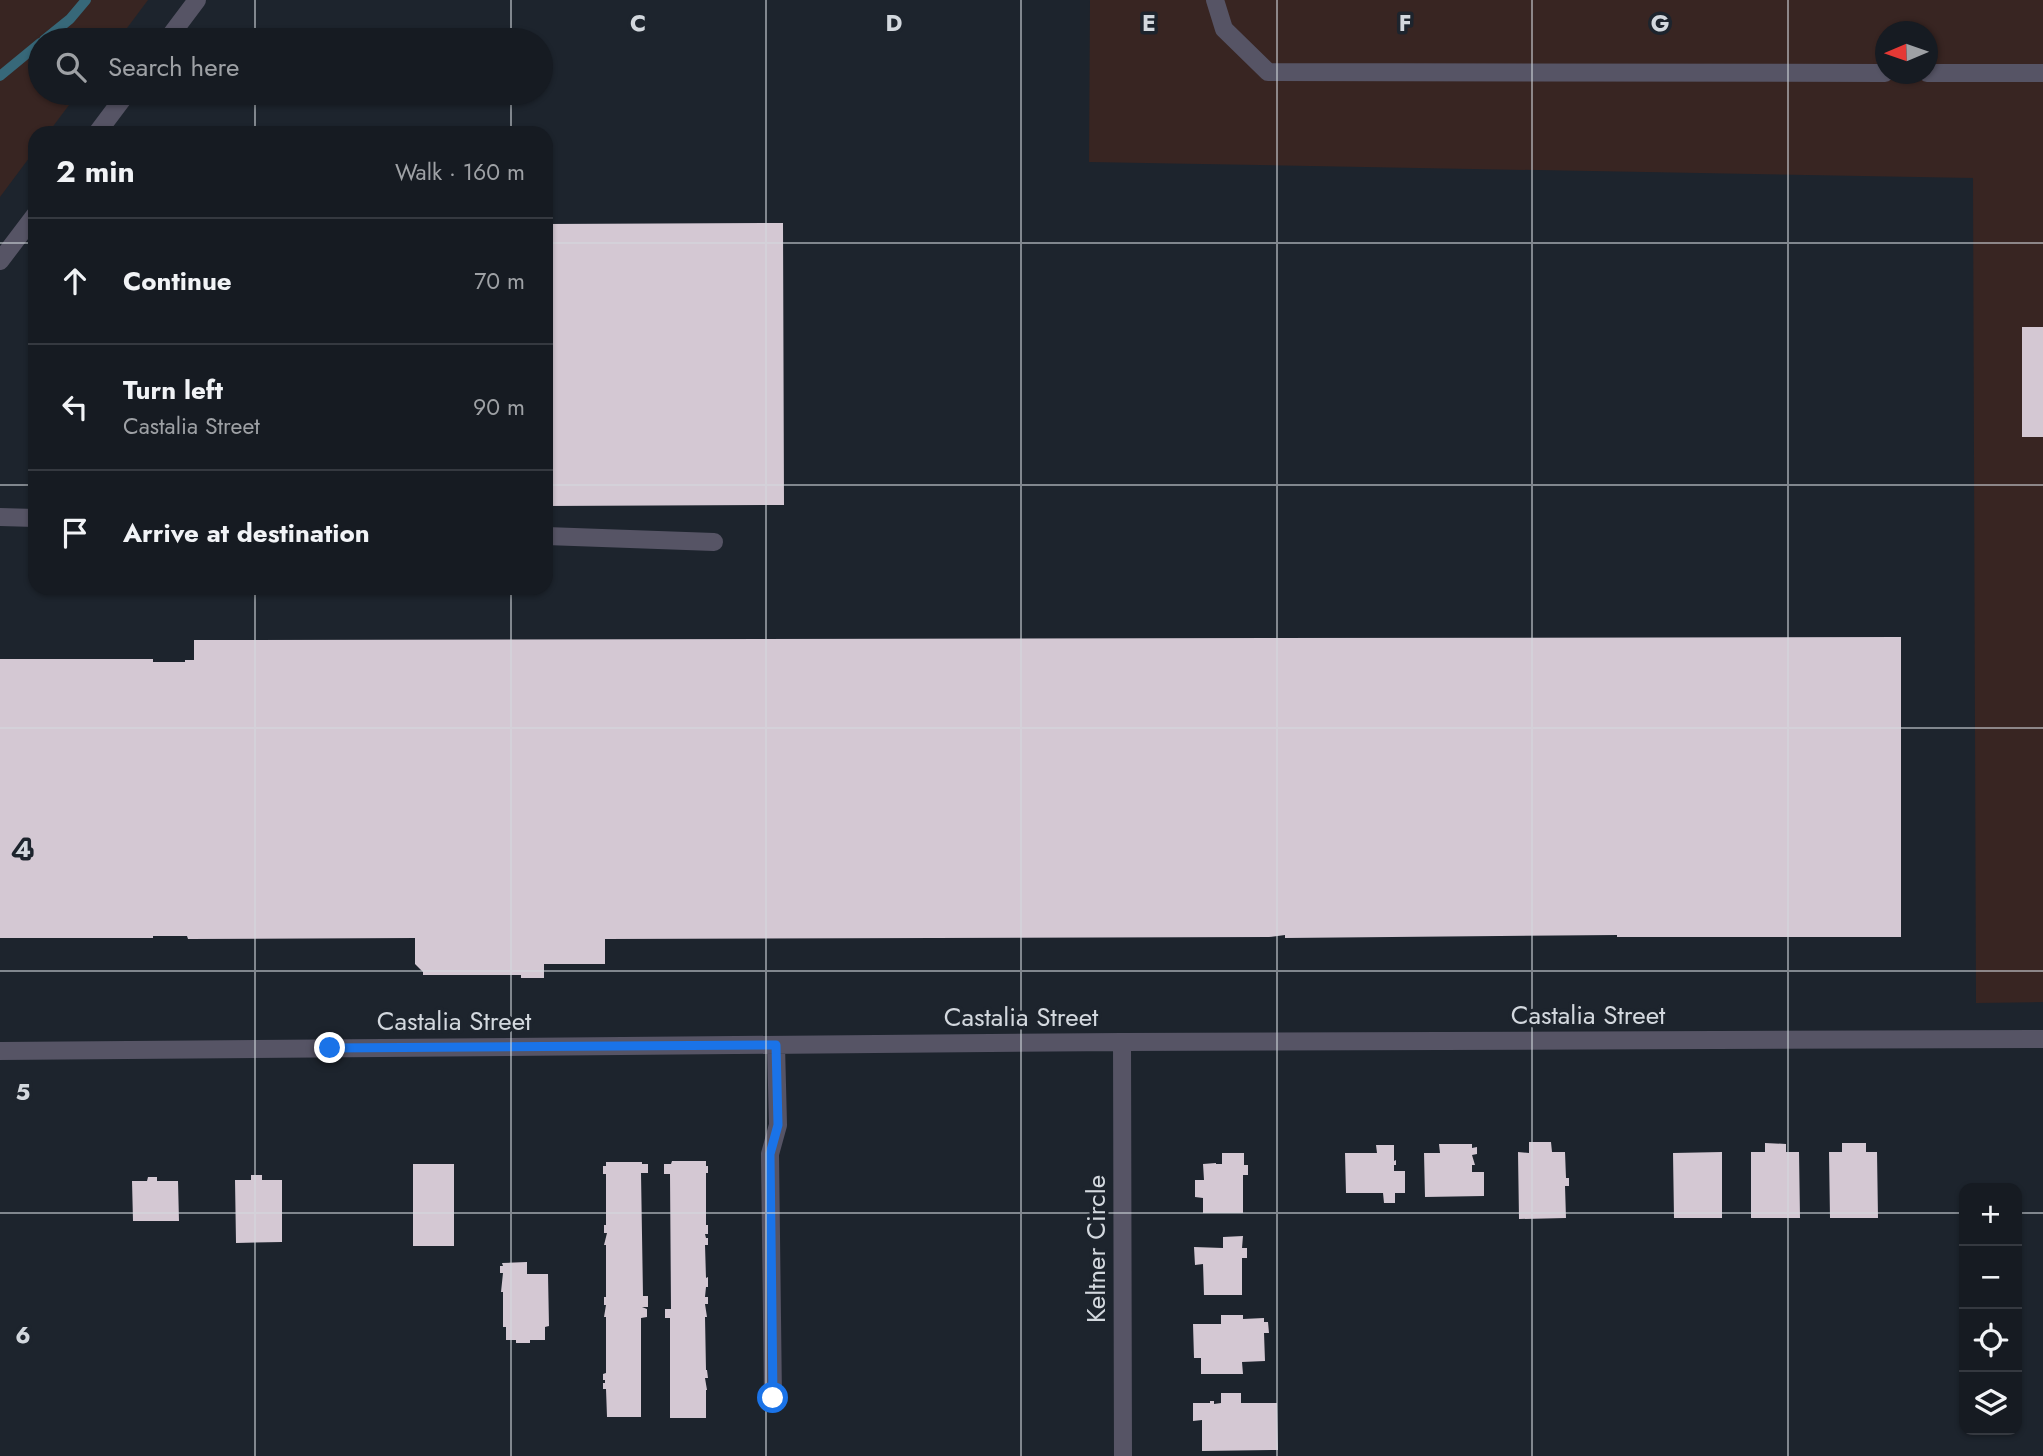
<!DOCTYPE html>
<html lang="en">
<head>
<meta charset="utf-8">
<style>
  body { margin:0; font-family:Jost,sans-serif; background:#23282f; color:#f1f3f6 }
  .controls { position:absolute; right:21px; bottom:21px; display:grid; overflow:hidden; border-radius:14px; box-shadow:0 2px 5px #0004 }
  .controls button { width:63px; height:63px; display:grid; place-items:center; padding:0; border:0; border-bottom:2px solid #353940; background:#161b22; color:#f1f3f6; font:35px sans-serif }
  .compass { position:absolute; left:1875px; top:21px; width:63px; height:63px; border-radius:50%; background:#161b22; box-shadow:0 2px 5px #0004; rotate:268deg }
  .stop { position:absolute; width:21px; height:21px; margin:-16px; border:5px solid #1a73e8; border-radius:50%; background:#fff }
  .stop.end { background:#1a73e8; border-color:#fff; box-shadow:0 2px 7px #0008 }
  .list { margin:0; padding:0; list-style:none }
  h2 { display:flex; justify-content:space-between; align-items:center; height:91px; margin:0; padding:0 28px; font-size:30px }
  h2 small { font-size:23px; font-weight:400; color:#9ea1a5 }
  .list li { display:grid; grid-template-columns:46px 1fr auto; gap:21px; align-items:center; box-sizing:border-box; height:126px; padding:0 28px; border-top:2px solid #353940 }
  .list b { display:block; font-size:26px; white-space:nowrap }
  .list p { margin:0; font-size:23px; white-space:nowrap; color:#9ea1a5 }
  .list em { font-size:23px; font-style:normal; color:#9ea1a5 }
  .icon { flex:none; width:38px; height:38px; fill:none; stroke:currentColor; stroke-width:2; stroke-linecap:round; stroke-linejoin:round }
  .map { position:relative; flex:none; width:2043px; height:1456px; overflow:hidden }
  .search { position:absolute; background:#161b22; box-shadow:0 2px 5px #0004; left:28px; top:28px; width:525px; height:77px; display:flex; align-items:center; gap:18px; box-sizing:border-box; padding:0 24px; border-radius:38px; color:#9ea1a5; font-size:26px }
  .panel { position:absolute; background:#161b22; box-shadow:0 2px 5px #0004; left:28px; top:126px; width:525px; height:469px; border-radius:21px }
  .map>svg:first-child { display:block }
  .industrial { fill:#382522; fill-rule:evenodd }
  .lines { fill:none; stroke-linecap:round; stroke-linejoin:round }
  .stream { stroke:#376879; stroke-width:10 }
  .building { fill:#d4c8d3 }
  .minor { stroke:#565465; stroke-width:18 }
  .route { stroke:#1a73e8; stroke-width:9 }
  .grid { fill:none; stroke:#d3d8de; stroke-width:2; stroke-opacity:0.55 }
  .labels { text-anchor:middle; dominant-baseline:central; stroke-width:7; stroke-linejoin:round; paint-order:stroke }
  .street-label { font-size:26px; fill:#d3d8de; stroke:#1d242d }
  .grid-label { font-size:23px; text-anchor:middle; font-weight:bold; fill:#d3d8de; stroke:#1d242d; stroke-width:7; stroke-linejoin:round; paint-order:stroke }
</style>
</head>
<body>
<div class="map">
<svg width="2043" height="1456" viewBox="0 0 2043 1456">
  <rect width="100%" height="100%" fill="#1d242d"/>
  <!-- industrial -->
  <path class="industrial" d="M0 0H148L118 40H40V93H78L48 133H35V150L0 197Z
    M1090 0H2043V1002L1976 1003 1973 178 1089 162ZM1885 32H1927V74H1885Z"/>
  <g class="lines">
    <!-- stream -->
    <path class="stream" d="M44 40 70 19 86 0
      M0 76 40 43"/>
  </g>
  <!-- building -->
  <path class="building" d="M783 223 784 505 546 506V224Z
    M2022 327H2043V437H2022Z
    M1901 637V937H1617V935L1285 938V935L1269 937 605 939V964H544V978H521V975H423V972L415 964V938L188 939 187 936H153V938H0V659H153V662H185V660H194V640Z
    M1529 1142H1551L1552 1152H1565L1566 1178H1569V1186H1565L1566 1218 1519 1219 1518 1152 1529 1153Z
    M1765 1143 1786 1144V1152H1799L1800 1218H1751V1152H1765Z
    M1842 1143H1866V1152H1877L1878 1218H1830L1829 1152H1842Z
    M1439 1144H1472V1148L1477 1147V1154L1472 1155 1475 1165H1472V1172H1484V1196L1425 1197 1424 1153H1440Z
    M1376 1145H1394V1161L1396 1160V1165H1394V1171H1405V1193H1395V1203H1384L1383 1193H1346L1345 1153H1377Z
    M1722 1152V1218H1674L1673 1153Z
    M1222 1153H1244V1165H1248V1175H1243V1213H1203V1198L1195 1197V1180H1204L1203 1164 1216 1163V1164H1222Z
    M672 1161H706V1166H708V1173H706V1225H708V1234H705L706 1238H708V1245H705L706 1278 708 1277V1287H706L705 1297H708V1304H705L707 1317H705L706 1370H707L708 1378H705L707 1390H706V1418H670V1318H665V1309H671L670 1174H664V1164H671Z
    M606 1162H642V1164H648V1173H641L643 1296H648V1307H642L647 1309V1317L641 1318V1417H607L606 1389H603V1383H605V1380H603V1374L606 1373V1317H604L606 1305H604V1297H606V1245H604L607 1233H604V1225H606V1174H603V1166H606Z
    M413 1164H454V1246H413Z
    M251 1175H262V1180H282V1242L236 1243 235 1180H251Z
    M148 1177H157V1181H178L179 1221H133L132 1181H147Z
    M1243 1236 1242 1248H1247V1258H1242V1295H1204L1203 1264 1195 1265 1194 1247 1223 1248V1237Z
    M527 1262V1274H548L549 1326 545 1327V1340H530V1343H516V1340H506V1327H503V1292H501L503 1273H500V1266H503L502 1263Z
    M1221 1315H1243V1319L1264 1318V1322H1268L1269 1333H1264L1265 1361 1242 1362 1243 1374H1201V1358H1194L1193 1324H1221Z
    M1221 1393H1241V1403H1277L1278 1450 1202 1451V1420L1193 1421V1403H1210V1401H1214V1404L1221 1403Z"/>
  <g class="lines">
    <!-- minor -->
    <path class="minor" d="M1215 0 1224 29 1268 72 1885 73
      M167 40 197 0
      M1927 73H2043
      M97 133 127 93
      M0 261 35 215
      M0 517 35 518
      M546 536 714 542
      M1122 1042 1123 1456
      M0 1051 1122 1042 2043 1039
      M773 1399 770 1154 778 1125 776 1045"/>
  </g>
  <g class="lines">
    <!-- route -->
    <path class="route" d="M330 1048 776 1045 778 1125 770 1154 773 1398"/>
  </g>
  <!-- grid -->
  <path class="grid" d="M255 0V40M511 0V40M766 0V1456M1021 0V1456M1277 0V1456M1532 0V1456M1788 0V1456M255 93V133M511 93V133M0 243H35M546 243H2043M0 485H35M546 485H2043M255 588V1456M511 588V1456M0 728H2043M0 971H2043M0 1213H1964M2017 1213H2043"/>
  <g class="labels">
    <!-- street labels -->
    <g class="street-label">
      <text x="1588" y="1015">Castalia Street</text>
      <text x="1021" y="1017">Castalia Street</text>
      <text x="454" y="1021">Castalia Street</text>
      <text transform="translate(1096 1249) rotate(-90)">Keltner Circle</text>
    </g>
  </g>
  <g class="grid-label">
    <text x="638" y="31">C</text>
    <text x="894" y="31">D</text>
    <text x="1149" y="31">E</text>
    <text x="1405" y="31">F</text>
    <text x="1660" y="31">G</text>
    <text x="23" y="857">4</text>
    <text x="23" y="1100">5</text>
    <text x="23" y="1343">6</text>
  </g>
</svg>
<div class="controls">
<button>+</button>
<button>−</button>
<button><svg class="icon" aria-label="locate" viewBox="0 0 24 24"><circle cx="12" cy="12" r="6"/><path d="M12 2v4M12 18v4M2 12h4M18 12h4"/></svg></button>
<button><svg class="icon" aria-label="layers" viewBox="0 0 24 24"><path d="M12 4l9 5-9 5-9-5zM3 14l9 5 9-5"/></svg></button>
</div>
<svg class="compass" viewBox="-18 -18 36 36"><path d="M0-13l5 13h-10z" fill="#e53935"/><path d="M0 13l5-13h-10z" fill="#9ea1a5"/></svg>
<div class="stop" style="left:773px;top:1398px"></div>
<div class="stop end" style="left:330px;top:1048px"></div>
<div class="search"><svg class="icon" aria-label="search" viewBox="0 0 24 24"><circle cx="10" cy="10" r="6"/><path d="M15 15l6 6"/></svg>Search here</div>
<section class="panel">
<h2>2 min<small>Walk · 160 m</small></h2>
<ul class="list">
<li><svg class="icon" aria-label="ahead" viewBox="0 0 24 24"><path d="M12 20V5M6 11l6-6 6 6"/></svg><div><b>Continue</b></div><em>70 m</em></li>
<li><svg class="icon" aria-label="left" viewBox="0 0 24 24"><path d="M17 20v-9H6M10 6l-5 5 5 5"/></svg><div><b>Turn left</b><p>Castalia Street</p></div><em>90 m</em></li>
<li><svg class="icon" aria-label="arrive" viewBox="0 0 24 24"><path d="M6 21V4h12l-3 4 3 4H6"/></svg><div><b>Arrive at destination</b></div></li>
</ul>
</section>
</div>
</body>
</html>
